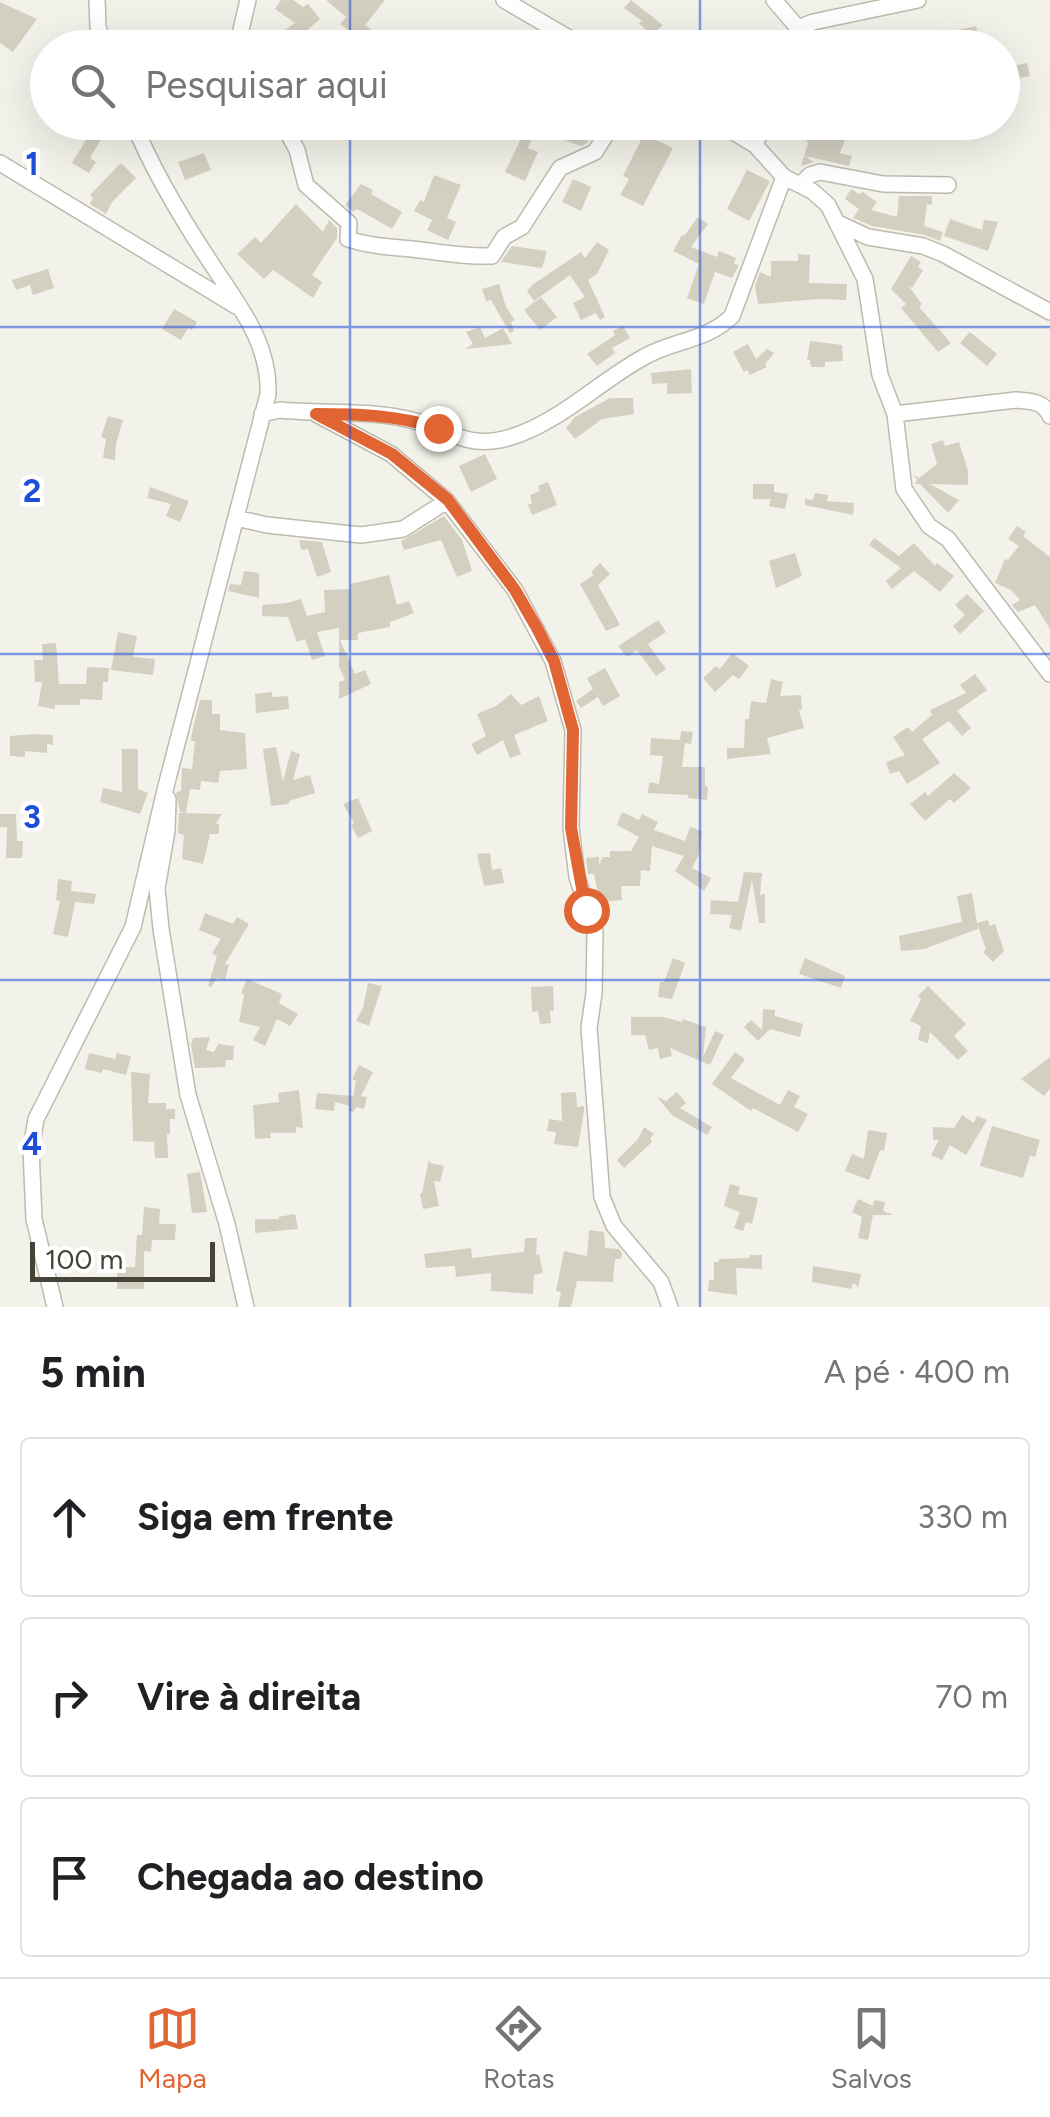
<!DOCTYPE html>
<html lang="pt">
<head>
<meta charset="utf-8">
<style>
  body { margin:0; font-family:Figtree,sans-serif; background:#f2f2f2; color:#202124 }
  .scale { position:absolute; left:30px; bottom:25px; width:185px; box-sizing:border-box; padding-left:10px; border:5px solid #464339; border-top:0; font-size:28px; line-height:35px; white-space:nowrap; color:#464339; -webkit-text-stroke:8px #fff; paint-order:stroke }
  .stop { position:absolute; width:30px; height:30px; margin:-22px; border:8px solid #e16433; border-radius:50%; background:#fff }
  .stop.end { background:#e16433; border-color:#fff; box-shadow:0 2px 10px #0008 }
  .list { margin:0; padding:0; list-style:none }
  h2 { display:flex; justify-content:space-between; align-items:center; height:130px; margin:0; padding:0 40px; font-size:42px }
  h2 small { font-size:32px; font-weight:400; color:#757577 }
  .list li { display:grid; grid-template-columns:65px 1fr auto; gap:30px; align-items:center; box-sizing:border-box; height:160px; margin:0 20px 20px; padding:0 20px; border:2px solid #e0e0e0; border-radius:10px }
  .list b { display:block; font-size:38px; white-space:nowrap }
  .list em { font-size:32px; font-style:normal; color:#757577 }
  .icon { flex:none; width:55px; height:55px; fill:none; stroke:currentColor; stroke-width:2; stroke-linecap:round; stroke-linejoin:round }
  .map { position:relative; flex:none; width:1050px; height:1307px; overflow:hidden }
  .search { position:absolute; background:#fff; box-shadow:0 10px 40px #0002; left:30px; right:30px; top:30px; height:110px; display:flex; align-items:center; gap:25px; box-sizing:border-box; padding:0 35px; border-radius:55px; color:#757577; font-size:38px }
  .sheet { height:670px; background:#fff }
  nav { display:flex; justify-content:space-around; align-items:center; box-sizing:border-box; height:140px; border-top:2px solid #e0e0e0; background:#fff; font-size:28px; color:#757577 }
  nav a { display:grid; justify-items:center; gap:5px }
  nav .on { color:#e16433 }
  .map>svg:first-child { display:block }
  .building { fill:#d3cfc1 }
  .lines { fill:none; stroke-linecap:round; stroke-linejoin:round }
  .minor-casing { stroke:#bebaae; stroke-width:18 }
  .minor { stroke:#fff; stroke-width:15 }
  .route { stroke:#e16433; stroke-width:12 }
  .grid { fill:none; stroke:#1d4ed8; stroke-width:2.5; stroke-opacity:0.55 }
  .grid-label { font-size:32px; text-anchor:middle; font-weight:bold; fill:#1d4ed8; stroke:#fff; stroke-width:9; stroke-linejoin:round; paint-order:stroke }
</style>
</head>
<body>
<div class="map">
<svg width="1050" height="1307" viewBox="0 0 1050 1307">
  <rect width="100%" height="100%" fill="#f3f2ea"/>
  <!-- building -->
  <path class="building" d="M281 0H293L303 7 308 4 320 19 293 42 296 48H259L295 23 275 9Z
    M326 0H385L365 25 376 33 365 48 360 44 356 48H342L354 35 340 24 346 17Z
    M631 0 663 25 651 36 639 23 642 21 624 8Z
    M0 2 37 19 13 52 0 43Z
    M976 26 980 48H946L943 33Z
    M1027 63 1030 76 1008 80 1014 105 1002 117V68Z
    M51 122H103L109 126 90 158 96 162 89 173 72 163 86 140Z
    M517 122H559L578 131 582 124 594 130 587 143 581 146 535 130 528 148 538 152 525 181 505 172 523 134 524 126Z
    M811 122H819L828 138 833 124 849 130 840 153 852 156 849 166 805 156 814 162 801 166 808 143 800 129Z
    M644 134 673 148 643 206 620 195 629 179 623 176Z
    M204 153 211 170 185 180 178 162Z
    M121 163 136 178 112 202 106 214 90 204 93 198 90 195Z
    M747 170 770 181 749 221 727 209Z
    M434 175 461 185 447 218 456 222 448 240 427 230 432 220 414 211 420 200 424 202Z
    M573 179 591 187 581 211 562 202Z
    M361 184 373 190 371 194 402 212 392 229 361 211 356 209 354 212 345 205Z
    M851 189 859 194 863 192 877 202 871 210 897 217 899 196H932V205L927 204 924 226 943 232 940 241 925 235 872 226 853 218 859 209 845 199Z
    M296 204 323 232 329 220 337 228V238L312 275 322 282 313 298 273 270 264 279 237 254 255 237 261 243Z
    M698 217 708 224 691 247 717 257 719 251 736 258 734 264 739 265 732 278 715 272 704 304 687 298 699 264 673 251 682 235 684 236Z
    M950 219 982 230 984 220 998 222 988 251 944 236Z
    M597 242 609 250 597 274 588 280 605 317 600 320 596 313 581 320 573 303 585 297 570 275 534 301 527 291 532 285 581 252 585 258Z
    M512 246 547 251 542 268 501 262Z
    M798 254 810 255 809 283 847 284 846 300 819 299 758 304 755 286 760 272 771 277V261H798Z
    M911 256 921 262 918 267 923 270 912 288 907 284 922 304 919 307 951 343 938 352 901 308 906 304 891 289Z
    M48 269 54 288 33 295 30 285 16 290 12 280Z
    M499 284 506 307 515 320 511 322 514 331 510 333 491 300 486 301 482 289Z
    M541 297 557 317 540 330 524 310Z
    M174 309 197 322 192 330 188 328 181 340 162 329Z
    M623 326 630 338 612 348 615 353 597 366 587 354 615 335 613 331Z
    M480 327 485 338 503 328 512 344 465 349 473 344 466 332Z
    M970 332 997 354 987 366 960 343Z
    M810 341 842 345 843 361 825 362V367H811L810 360H807Z
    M748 344 756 359 767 349 774 353 765 364 767 367 750 375 747 370 744 372 733 352Z
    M691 369 692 393 667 394V383L652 384 651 373Z
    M610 398H633L634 414 602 419 575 439 566 428 575 417Z
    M108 416 123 420 116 444 115 460 103 458 106 439 101 437Z
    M943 440 945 446 959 442 968 471V485L930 484 959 500 948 513 920 484H915L917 480 914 475 919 478 937 464 931 444Z
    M485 454 497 479 471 492 459 466Z
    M548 482 557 505 532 515 528 505 532 503 530 495 540 491 538 486Z
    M753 484H774V492L788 494 785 509 769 506 771 499H753Z
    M150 487 189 501 180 522 166 516 171 504 147 498Z
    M815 493 828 495 827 501 854 503 853 515 805 505V499L813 500Z
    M444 516 462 540 472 571 457 577 441 540 404 550 401 541Z
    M1017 526 1026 532 1023 536 1050 557V629L1035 605 1018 612 1012 605 1020 600 1011 590 995 583 1005 559 1008 560 1019 546 1008 539Z
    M874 538 899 556 914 543 935 566 937 563 954 576 940 592 914 571 892 589 886 581 901 568 869 545Z
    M299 540 322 542 331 572 317 577 308 549 301 550Z
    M795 553 802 576 776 588 769 561Z
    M600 563 610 574 598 585 620 625 606 631 580 584 594 575 591 572Z
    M244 571 259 573V598L228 591 230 584 241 585Z
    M389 575 397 605 409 601 414 613 390 622V627L358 633V640H340L355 674 365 670 371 684 339 699V682L345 680 339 667V628L317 632 325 656 312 660 305 639 297 642 288 617 262 616V605L287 603 301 599 307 616 325 612 324 590 351 589 350 584Z
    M967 594 984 611 960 634 953 626 965 615 955 605Z
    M658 620 666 632 648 644 666 669 656 676 637 650 627 657 618 646Z
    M118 632 137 636 133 657 155 659 153 675 111 670Z
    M56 643 59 684H86L87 667 109 668 108 682H103L102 700 80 699V705H55V709L38 706 42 682H35L34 660H43L42 644Z
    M732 653 749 666 739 679 733 675 715 692 703 678 716 666 720 669Z
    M605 668 620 696 603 706 598 697 581 708 576 701 593 689 587 678Z
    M975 674 987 690 957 711 971 728 962 736 949 721 922 739 940 763 907 784 899 771 890 774 886 762 905 755 893 737 908 727 912 732 932 715 930 710 966 693 960 685Z
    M771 679 783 682 780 696 801 695 802 710H799L804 728 767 738 771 754 727 759V748H744L745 719H749L751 701 766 703Z
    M272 692V697L288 696 289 709 256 713 255 694Z
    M511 694 521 705 539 696 548 721 514 735 521 754 510 758 503 740 477 755 471 744 486 736 477 714 496 706Z
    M200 700H212V714H220V730L245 733 247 769 220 771 218 783 201 781 200 790 190 789 186 813 180 812 176 792 181 791 182 768 192 769 195 741H191L192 733Z
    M681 731 693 732 691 744 685 743 682 767H705V786L708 787 707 800 688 798V795L647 793 650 782 659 784 663 756 650 755 651 738 680 740Z
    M34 734 53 735V745L47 744V753L25 751V757L10 756V736Z
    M276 747 283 781 291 751 300 754 293 780 310 775 315 793 289 801V804L271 806 263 749Z
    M122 749H138V789L148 793 140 814 100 802 103 788 122 792Z
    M954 773 971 788 954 803 950 799 925 821 910 804 925 792 928 796Z
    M358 798 372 831 358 838 351 825 354 823 343 804Z
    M622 812 639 820 642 814 658 822 654 830 685 841 690 827 702 831 699 854 692 868 711 878 704 891 675 871 684 856 652 846 650 871 641 870 640 886H621L622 900 600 902 594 874H588L586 858 599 857V865L603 857H610V851H631L639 837 617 825Z
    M179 813 222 814 216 823 219 825V834H210L203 864 182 859 184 835 178 833Z
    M0 814H16L17 841H23L22 858H6L7 827H0Z
    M490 853 492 870 501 868 504 883 484 886 477 854Z
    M744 872 762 873 760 895 765 894V923H759L752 880 741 931 729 928 732 915 710 914 711 900 738 902Z
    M58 879 72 881 71 891 96 894 94 904 75 902 68 937 53 934 60 901 56 900Z
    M972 893 978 929 924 949 901 951 899 936 962 922 957 896Z
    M205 913 233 924 237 917 249 924 225 964 229 965 225 980 217 978 211 987 208 986 217 956 212 953 221 939 199 930Z
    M988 920 990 926 995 924 1004 951 993 962 983 952 986 949 977 923Z
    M673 958 685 963 672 999 658 997 660 982H664Z
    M805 958 845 976 841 988 799 974Z
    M247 979 282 994 279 1003 298 1014 290 1026 277 1019 265 1046 253 1040 260 1027 239 1022 244 995 241 993Z
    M368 983 382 986 369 1026 356 1021 363 1008Z
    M553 986 554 1011H550L551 1023 540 1024 538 1011 532 1012 531 987Z
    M928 986 966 1024 954 1036 968 1051 958 1060 930 1032 928 1043 918 1040 921 1026 910 1021 921 999 918 996Z
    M763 1009 775 1010V1016L803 1024 800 1037 770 1029 758 1041 744 1027 751 1020 762 1030Z
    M631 1017H663L682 1022V1019L706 1027 703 1057 715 1031 724 1035 710 1065 670 1048 672 1056 660 1059 658 1048 649 1050 645 1035H631Z
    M210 1037 206 1050 214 1052 218 1044 234 1046 233 1060H226L225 1067 195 1068 191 1044 193 1038Z
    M735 1052 745 1059 731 1078 780 1105 788 1090 800 1096 794 1107 808 1114 798 1132 753 1108 751 1111 712 1084Z
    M89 1053 115 1059 117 1053 131 1056 126 1075 103 1069 102 1073 85 1069Z
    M1050 1057V1089L1044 1096 1021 1079Z
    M359 1065 373 1072 361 1096 367 1097 364 1109 356 1107 353 1112 349 1111 350 1106 335 1102 334 1111 315 1109 317 1093 353 1096 356 1081 352 1079Z
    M131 1072 150 1074 148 1103H166V1109H175V1119H170V1134H167L168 1158H155L154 1142 133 1141Z
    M299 1090 303 1128 296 1127V1133H270L271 1138 255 1139 253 1105 279 1102 278 1093Z
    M576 1092 577 1107 584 1106V1111L578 1147 554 1144 556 1132 547 1131 549 1119 562 1121 561 1093Z
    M677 1092 686 1103 680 1108 712 1127 707 1135 672 1115 657 1097 666 1101Z
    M962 1115 974 1123 977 1116 987 1120 966 1155 950 1145 942 1160 931 1155 939 1140H933V1127L954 1128Z
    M992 1126 1040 1140 1035 1157 1030 1156 1023 1178 980 1166Z
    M644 1127 654 1134 650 1139 652 1142 624 1168 617 1160 638 1139Z
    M868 1130 887 1133 884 1151 880 1150 869 1180 845 1171 852 1154 864 1159Z
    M429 1159 430 1163 444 1166 440 1182 434 1181 439 1206 423 1209 420 1194 422 1193Z
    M200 1172 207 1212 192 1213 187 1174Z
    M730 1184 740 1187 738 1194 758 1198 752 1224 746 1222 743 1231 734 1228 740 1212 724 1206Z
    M858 1199 873 1206 874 1200 885 1202 883 1211 893 1215H873L868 1240 858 1238 862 1217 852 1212Z
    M144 1207 160 1209 159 1224H176L175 1240H152L151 1252 144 1251V1289H117V1267H135L137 1235H142Z
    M295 1214 298 1229 255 1233V1219H279L278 1217Z
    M589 1230 604 1232 605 1248 619 1249 622 1253 621 1259H615L613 1282 577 1281 571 1307H558L561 1292 556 1291 564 1251 587 1256Z
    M525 1238H537L536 1255 539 1254 543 1273 534 1275 533 1294 491 1291V1273L456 1277 455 1266 426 1268 424 1254 471 1248 472 1258 524 1252Z
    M750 1255H762V1269L736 1268 737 1295 708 1291 709 1280H714V1262H719V1259L749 1258Z
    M813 1266 861 1274 858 1287 853 1283 852 1289 812 1282Z"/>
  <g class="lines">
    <defs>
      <path id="minor" d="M97 0 98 27 105 48
        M504 0 586 48
        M774 0 798 28
        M244 48 240 34 248 0
        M788 48 798 28 813 22 918 0
        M282 122 297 150 306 185 349 223 348 239C372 247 395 247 420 250 445 253 466 257 492 256L504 237 522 227 560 168 595 152 614 122
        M717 122 755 145 784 177 812 191 828 205 865 279 880 375 895 414 904 489 929 526 948 539 1050 674
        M755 145 765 122
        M0 163 236 306
        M800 185 810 175 820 172 883 184 948 185
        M838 223 868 237 923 246 943 254 1050 312
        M262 414 280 410C320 414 362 410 402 418 451 426 464 455 520 434 565 417 602 380 644 357 674 340 707 341 732 316L784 177
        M316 414 391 454 447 501 515 590 553 661 573 730 571 828 577 877 595 932 594 993 589 1028 602 1197 614 1226 661 1282 670 1307
        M895 414 1016 400C1030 401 1044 401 1050 416
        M236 518 267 525 361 535 403 529 447 501
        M168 799 167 831 157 888 161 929 188 1095 227 1224 246 1307
        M55 1307 34 1219 31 1149 36 1119 133 927 165 790 268 394C270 341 236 302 209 260 180 216 153 171 133 122"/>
    </defs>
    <!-- minor casing -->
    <use href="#minor" class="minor-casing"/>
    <!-- minor -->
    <use href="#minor" class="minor"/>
  </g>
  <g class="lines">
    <!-- route -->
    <path class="route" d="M438 428C396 415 359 414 316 414L392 454 448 500 515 590 537 628 554 661 573 730 571 828 586 910"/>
  </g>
  <!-- grid -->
  <path class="grid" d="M350 0V48M700 0V48M350 122V1307M700 122V1307M0 327H1050M0 654H1050M0 980H1050"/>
  <g class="grid-label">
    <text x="32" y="175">1</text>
    <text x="32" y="502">2</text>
    <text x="32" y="828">3</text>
    <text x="32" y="1155">4</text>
  </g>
</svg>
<div class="scale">100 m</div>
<div class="stop" style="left:586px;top:910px"></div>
<div class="stop end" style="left:438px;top:428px"></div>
<div class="search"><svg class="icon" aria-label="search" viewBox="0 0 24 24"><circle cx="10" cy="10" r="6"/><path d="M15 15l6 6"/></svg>Pesquisar aqui</div>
</div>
<section class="sheet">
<h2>5 min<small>A pé · 400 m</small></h2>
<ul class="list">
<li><svg class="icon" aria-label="ahead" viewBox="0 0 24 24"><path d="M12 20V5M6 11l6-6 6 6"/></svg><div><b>Siga em frente</b></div><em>330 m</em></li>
<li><svg class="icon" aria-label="right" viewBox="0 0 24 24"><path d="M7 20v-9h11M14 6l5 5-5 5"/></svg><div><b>Vire à direita</b></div><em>70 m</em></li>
<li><svg class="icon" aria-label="arrive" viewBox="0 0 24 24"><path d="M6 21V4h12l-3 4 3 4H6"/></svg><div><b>Chegada ao destino</b></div></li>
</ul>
</section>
<nav>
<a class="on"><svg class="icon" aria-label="map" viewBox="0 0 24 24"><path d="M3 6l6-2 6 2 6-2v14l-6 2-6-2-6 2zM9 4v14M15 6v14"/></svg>Mapa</a>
<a><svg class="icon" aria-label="directions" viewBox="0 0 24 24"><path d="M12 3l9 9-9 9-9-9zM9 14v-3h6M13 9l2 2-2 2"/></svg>Rotas</a>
<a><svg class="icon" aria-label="saved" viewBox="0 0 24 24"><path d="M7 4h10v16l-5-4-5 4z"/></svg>Salvos</a>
</nav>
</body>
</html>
